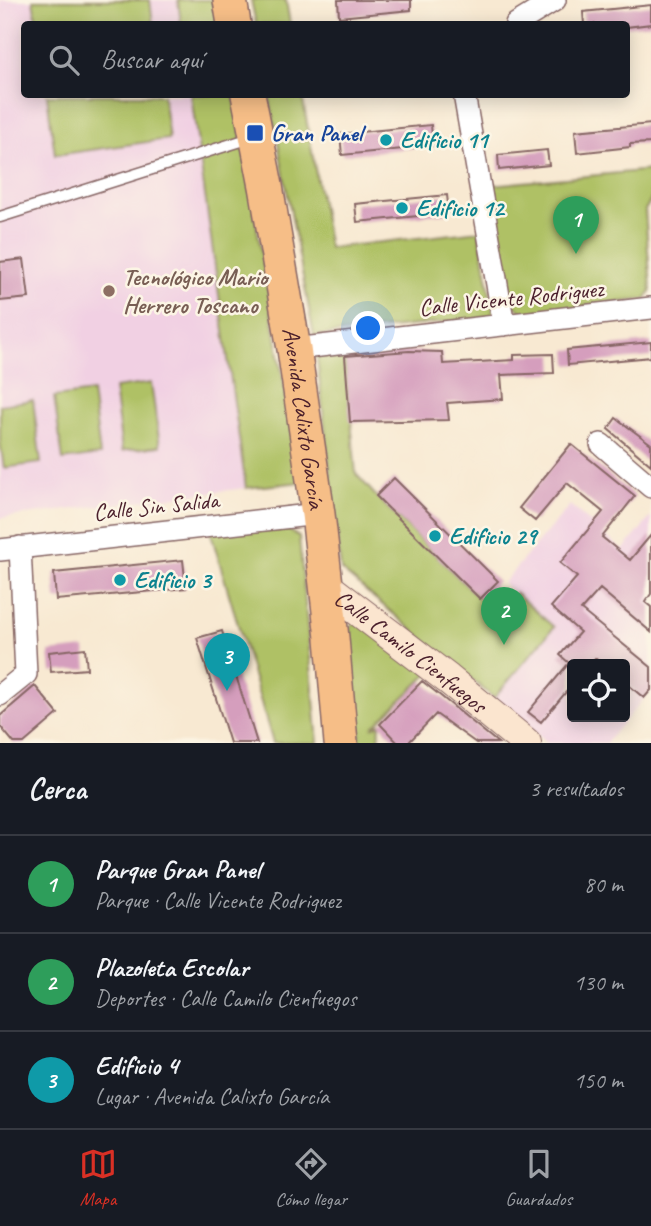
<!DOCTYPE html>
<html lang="es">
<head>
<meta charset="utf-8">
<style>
  body { margin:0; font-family:Caveat,sans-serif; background:#242831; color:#f1f3f6 }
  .controls { position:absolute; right:21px; bottom:21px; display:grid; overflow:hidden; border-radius:7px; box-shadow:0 4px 18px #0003 }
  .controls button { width:63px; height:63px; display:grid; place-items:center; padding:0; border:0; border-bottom:2px solid #363941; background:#171b24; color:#f1f3f6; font:35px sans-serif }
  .you { position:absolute; left:369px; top:329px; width:24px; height:24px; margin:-18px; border:5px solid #fff; border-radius:50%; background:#1a73e8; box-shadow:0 0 0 10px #1a73e833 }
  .badge { display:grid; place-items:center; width:46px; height:46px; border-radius:50%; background:#d93025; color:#fff; font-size:23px; font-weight:700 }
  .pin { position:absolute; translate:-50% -58px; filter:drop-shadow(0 2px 4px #0008) }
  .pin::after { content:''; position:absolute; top:37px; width:24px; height:21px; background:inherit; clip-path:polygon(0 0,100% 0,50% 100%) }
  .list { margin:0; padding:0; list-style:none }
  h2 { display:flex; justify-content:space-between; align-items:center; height:91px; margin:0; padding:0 28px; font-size:30px }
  h2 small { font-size:23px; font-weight:400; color:#9ea1a6 }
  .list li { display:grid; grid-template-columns:46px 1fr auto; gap:21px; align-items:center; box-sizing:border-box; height:98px; padding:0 28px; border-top:2px solid #363941 }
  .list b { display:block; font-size:26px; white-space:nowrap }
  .list p { margin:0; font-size:23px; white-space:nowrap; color:#9ea1a6 }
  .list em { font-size:23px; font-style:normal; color:#9ea1a6 }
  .icon { flex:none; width:38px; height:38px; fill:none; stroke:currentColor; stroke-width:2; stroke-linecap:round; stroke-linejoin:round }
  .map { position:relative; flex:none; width:651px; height:743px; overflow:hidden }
  .search { position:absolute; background:#171b24; box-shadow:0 4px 18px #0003; left:21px; right:21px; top:21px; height:77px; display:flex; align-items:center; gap:18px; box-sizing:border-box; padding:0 24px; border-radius:7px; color:#9ea1a6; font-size:26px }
  .sheet { height:385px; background:#171b24 }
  nav { display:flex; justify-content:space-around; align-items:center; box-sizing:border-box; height:98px; border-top:2px solid #363941; background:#171b24; font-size:19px; color:#9ea1a6 }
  nav a { display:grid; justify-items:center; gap:4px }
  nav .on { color:#d93025 }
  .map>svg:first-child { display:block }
  .built { fill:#f1d0e3; fill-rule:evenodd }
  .green { fill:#afc165; stroke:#7c7048; stroke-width:2 }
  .building { fill:#d59ebd }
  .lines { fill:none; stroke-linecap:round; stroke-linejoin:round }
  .lane-casing { stroke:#876665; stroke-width:13 }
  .street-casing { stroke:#876665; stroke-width:24 }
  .secondary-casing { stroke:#876665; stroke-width:32 }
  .primary-casing { stroke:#876665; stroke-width:36 }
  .lane { stroke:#fff; stroke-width:10 }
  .street { stroke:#fff; stroke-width:21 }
  .secondary { stroke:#fbe5cf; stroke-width:30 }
  .primary { stroke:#f6be87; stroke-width:33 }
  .transit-dot { fill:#1a4fb4; stroke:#fcf5e5; stroke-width:2.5 }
  .culture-dot { fill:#0f9aa8; stroke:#fcf5e5; stroke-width:2.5 }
  .education-dot { fill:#8d6e63; stroke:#fcf5e5; stroke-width:2.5 }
  .labels { text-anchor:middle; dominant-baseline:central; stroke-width:5; stroke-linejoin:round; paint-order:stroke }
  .transit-label { font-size:24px; font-weight:bold; fill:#164399; stroke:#fcf5e5; text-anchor:start }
  .culture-label { font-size:24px; font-weight:bold; fill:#0d838f; stroke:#fcf5e5; text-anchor:start }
  .education-label { font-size:24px; font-weight:bold; fill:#785e54; stroke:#fcf5e5; text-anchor:start }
  .street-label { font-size:24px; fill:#4a1f2b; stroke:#fcf5e5 }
</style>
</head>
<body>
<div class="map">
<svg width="651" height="743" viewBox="0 0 651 743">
  <rect width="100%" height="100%" fill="#fcf5e5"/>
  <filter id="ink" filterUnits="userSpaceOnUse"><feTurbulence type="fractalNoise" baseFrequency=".0143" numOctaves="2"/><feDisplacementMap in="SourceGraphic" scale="14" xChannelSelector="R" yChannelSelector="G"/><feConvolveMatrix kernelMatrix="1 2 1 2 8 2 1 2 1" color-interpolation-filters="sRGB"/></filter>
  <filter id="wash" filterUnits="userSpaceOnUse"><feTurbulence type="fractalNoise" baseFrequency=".00686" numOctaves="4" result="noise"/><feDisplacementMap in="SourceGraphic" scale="28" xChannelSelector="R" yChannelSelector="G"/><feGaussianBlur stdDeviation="1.57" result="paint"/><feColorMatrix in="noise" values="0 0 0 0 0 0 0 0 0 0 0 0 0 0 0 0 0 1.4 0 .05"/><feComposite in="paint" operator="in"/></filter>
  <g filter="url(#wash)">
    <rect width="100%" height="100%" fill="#f8e9d2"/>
    <!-- built -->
    <path class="built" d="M0 0H178L181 24H24V94L191 95 246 488 0 518Z
      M570 505 623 550 651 517V690L606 743H547L454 664 514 593 503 583ZM572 664H625V717H572Z"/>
    <!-- green -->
    <path class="green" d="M33 0H150L153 24H37Z
      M178 0H218L222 24H181Z
      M251 0H286L290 24H256Z
      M47 95H163L169 139 55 155Z
      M191 95H234L301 482 246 488Z
      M269 95H302L329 248 479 231 494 317 314 336Z
      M651 170V200L645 210 651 291 645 299 525 314 511 303 491 185Z
      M316 349 345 356 356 474 376 496 480 599 497 613 515 593 554 627 494 698 341 570Z
      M151 383 160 446 122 451 114 388Z
      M92 392 100 455 63 460 54 397Z
      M33 400 41 463 4 468 0 442V405Z
      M210 530H288L299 537 318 743H273Z
      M356 617 430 672 372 728 380 724 379 743H359L358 738 360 737 349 630Z"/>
    <g id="blocks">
      <!-- building -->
      <path class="building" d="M338 0H411V10L339 17Z
        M651 5V24L626 27V24H584L583 12Z
        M651 124V143L630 144V147L577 153 575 131Z
        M431 125 433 146 342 155 340 134Z
        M547 150 549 165 499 170 498 155Z
        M447 195 449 213 357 222 355 204Z
        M24 259 29 298 0 301V262Z
        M651 342V357L568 365 567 350Z
        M409 351 442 352 443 364 514 360V355L553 354 554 373 501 375 503 399 447 403 449 420 350 422 345 356Z
        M616 418 651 444V465L608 429Z
        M571 444 635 496 602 537 630 560 651 535V594L645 602 651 607V632L600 589 581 610 651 667V690L644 698 625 682V664H603L595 658 589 664H572V685L541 722 528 712 569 663 560 655 580 632 551 607 577 577 560 563 603 512 567 483 535 521 519 508Z
        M394 478 498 581 480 599 376 496Z
        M183 560 186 588 56 600 54 573Z
        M222 631 257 743H230L197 638Z
        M85 648 87 669 51 672 49 652Z
        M422 681 437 693 498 743H476L436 714 408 743H398L380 724Z
        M35 686 58 714 24 743H14L0 726V716Z"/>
    </g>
  </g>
  <g filter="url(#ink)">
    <use href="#blocks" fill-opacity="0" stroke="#876665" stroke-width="2"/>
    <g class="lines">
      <defs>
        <path id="lane" d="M0 217 254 137"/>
        <path id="street" d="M516 24 555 0
          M464 94 504 325
          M294 349 651 308
          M601 444 651 487
          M0 550 318 514
          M0 695 26 674 20 547"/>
        <g id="secondary">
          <path id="s1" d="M326 586 448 679 526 743"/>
        </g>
        <g id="primary">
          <path d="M230 0 234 24"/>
          <path id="s2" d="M248 94 266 186 294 349 318 514 332 638 341 743"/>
        </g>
      </defs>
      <!-- lane casing -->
      <use href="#lane" class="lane-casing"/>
      <!-- street casing -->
      <use href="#street" class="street-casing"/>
      <!-- secondary casing -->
      <use href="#secondary" class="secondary-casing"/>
      <!-- primary casing -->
      <use href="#primary" class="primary-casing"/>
      <!-- lane -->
      <use href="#lane" class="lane"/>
      <!-- street -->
      <use href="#street" class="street"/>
      <!-- secondary -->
      <use href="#secondary" class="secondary"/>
      <!-- primary -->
      <use href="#primary" class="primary"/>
    </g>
  </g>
  <!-- markers -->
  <rect class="transit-dot" x="246" y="124" width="18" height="18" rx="3.5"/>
  <g class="culture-dot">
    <circle cx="386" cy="140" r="7"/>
    <circle cx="402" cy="208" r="7"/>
    <circle cx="435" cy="536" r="7"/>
    <circle cx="120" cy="580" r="7"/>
  </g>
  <circle class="education-dot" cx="109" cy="291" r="7"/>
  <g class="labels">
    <!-- transit labels -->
    <g class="transit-label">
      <text x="271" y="133">Gran Panel</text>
    </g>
    <!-- culture labels -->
    <g class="culture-label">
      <text x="400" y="140">Edificio 11</text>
      <text x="416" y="208">Edificio 12</text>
      <text x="449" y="536">Edificio 29</text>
      <text x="134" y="580">Edificio 3</text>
    </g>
    <!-- education labels -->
    <g class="education-label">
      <text x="123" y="277">Tecnológico Mario<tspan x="123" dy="28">Herrero Toscano</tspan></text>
    </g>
    <!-- street labels -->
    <g class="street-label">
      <text transform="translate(511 298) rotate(-6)">Calle Vicente Rodriguez</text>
      <text stroke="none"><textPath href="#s2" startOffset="329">Avenida Calixto García</textPath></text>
      <text transform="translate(156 506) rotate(-6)">Calle Sin Salida</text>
      <text stroke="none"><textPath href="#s1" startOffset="107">Calle Camilo Cienfuegos</textPath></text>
    </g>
  </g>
</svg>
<div class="controls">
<button><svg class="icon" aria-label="locate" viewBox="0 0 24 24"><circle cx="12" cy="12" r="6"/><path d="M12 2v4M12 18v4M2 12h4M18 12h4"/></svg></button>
</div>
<div class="you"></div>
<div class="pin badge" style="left:576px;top:254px;background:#2e9e5b">1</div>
<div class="pin badge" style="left:504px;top:645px;background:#2e9e5b">2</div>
<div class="pin badge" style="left:227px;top:691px;background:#0f9aa8">3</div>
<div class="search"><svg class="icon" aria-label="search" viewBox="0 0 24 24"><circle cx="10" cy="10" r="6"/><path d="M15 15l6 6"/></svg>Buscar aquí</div>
</div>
<section class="sheet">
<h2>Cerca<small>3 resultados</small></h2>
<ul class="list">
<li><span class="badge" style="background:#2e9e5b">1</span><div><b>Parque Gran Panel</b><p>Parque · Calle Vicente Rodriguez</p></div><em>80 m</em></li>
<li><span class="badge" style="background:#2e9e5b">2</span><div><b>Plazoleta Escolar</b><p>Deportes · Calle Camilo Cienfuegos</p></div><em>130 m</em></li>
<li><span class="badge" style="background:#0f9aa8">3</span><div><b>Edificio 4</b><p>Lugar · Avenida Calixto García</p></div><em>150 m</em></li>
</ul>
</section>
<nav>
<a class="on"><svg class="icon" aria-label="map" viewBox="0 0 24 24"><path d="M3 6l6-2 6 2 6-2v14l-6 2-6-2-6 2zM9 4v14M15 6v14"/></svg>Mapa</a>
<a><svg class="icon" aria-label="directions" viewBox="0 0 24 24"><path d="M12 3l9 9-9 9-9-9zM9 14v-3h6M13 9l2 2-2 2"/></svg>Cómo llegar</a>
<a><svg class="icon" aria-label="saved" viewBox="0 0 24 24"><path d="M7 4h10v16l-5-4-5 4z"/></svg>Guardados</a>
</nav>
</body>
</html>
